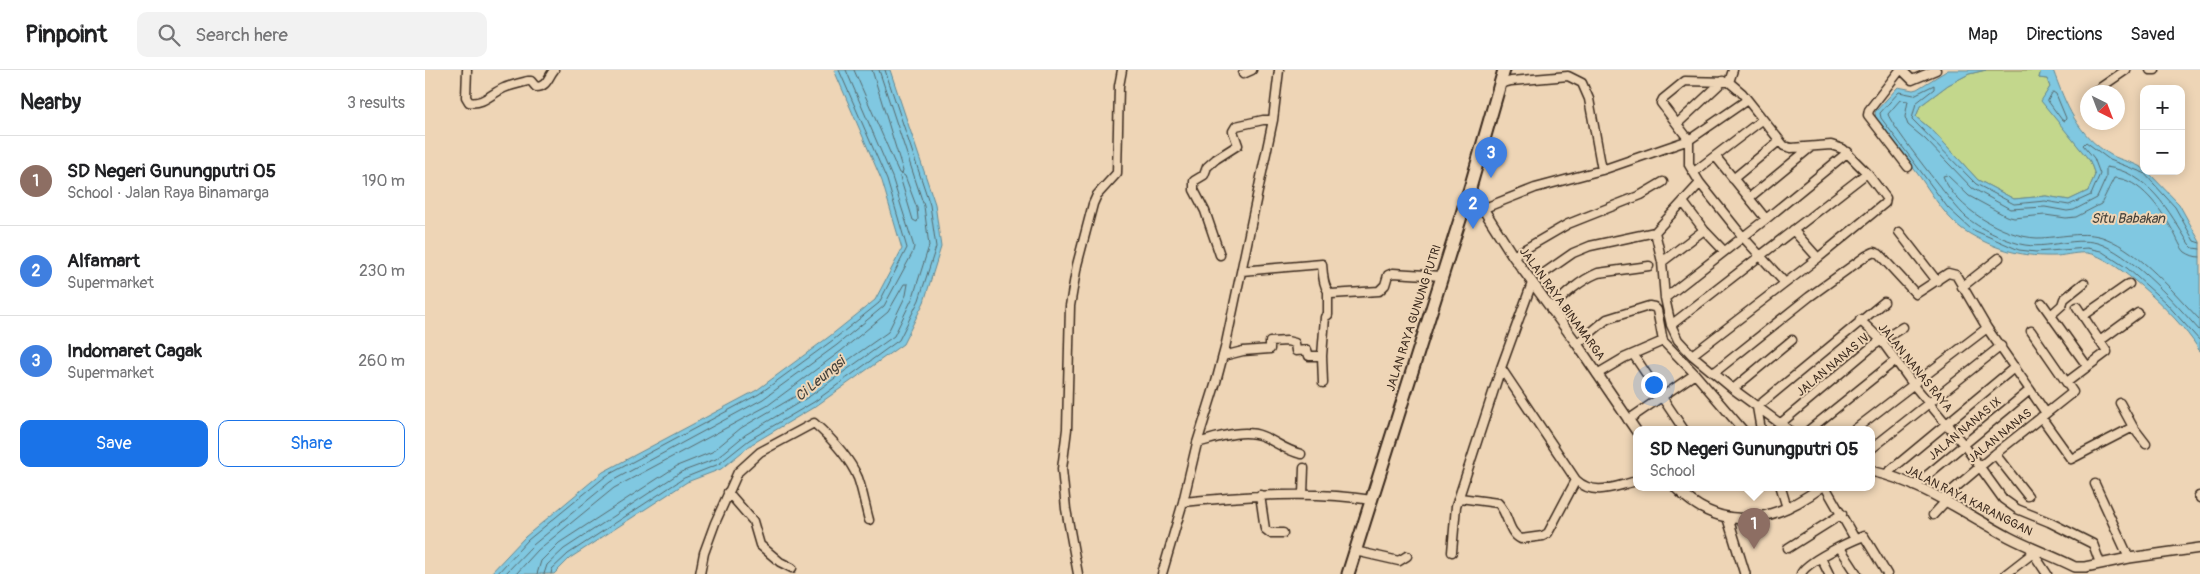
<!DOCTYPE html>
<html lang="en">
<head>
<meta charset="utf-8">
<style>
  body { margin:0; font-family:Pangolin,sans-serif; background:#f2f2f2; color:#202124 }
  .controls { position:absolute; right:15px; top:15px; display:grid; overflow:hidden; border-radius:10px; box-shadow:0 2px 12px #0003 }
  .controls button { width:45px; height:45px; display:grid; place-items:center; padding:0; border:0; border-bottom:1px solid #e0e0e0; background:#fff; color:#202124; font:25px sans-serif }
  .compass { position:absolute; left:1655px; top:15px; width:45px; height:45px; border-radius:50%; background:#fff; box-shadow:0 2px 12px #0003; rotate:138deg }
  .you { position:absolute; left:1228px; top:314px; width:18px; height:18px; margin:-12px; border:4px solid #fff; border-radius:50%; background:#1a73e8; box-shadow:0 0 0 8px #1a73e833 }
  .badge { display:grid; place-items:center; width:32px; height:32px; border-radius:50%; background:#1a73e8; color:#fff; font-size:16px; font-weight:700 }
  .pin { position:absolute; translate:-50% -41px; filter:drop-shadow(0 1px 2px #0008) }
  .pin::after { content:''; position:absolute; top:26px; width:18px; height:15px; background:inherit; clip-path:polygon(0 0,100% 0,50% 100%) }
  .popup { position:absolute; left:1208px; top:356px; width:242px; height:65px; box-sizing:border-box; display:grid; place-content:center; border-radius:10px; background:#fff; filter:drop-shadow(0 1px 4px #0005); font-size:16px; white-space:nowrap; color:#757577 }
  .popup b { font-size:19px; color:#202124 }
  .popup::after { content:''; position:absolute; left:50%; top:100%; margin-left:-10px; border:10px solid transparent; border-top-color:#fff }
  .list { margin:0; padding:0; list-style:none }
  h2 { display:flex; justify-content:space-between; align-items:center; height:65px; margin:0; padding:0 20px; font-size:21px }
  h2 small { font-size:16px; font-weight:400; color:#757577 }
  .list li { display:grid; grid-template-columns:32px 1fr auto; gap:15px; align-items:center; box-sizing:border-box; height:90px; padding:0 20px; border-top:1px solid #e0e0e0 }
  .list b { display:block; font-size:19px; white-space:nowrap }
  .list p { margin:0; font-size:16px; white-space:nowrap; color:#757577 }
  .list em { font-size:16px; font-style:normal; color:#757577 }
  .actions { display:flex; gap:10px; padding:15px 20px }
  .actions a { flex:1; padding:11px 0; border:1px solid #1a73e8; border-radius:10px; text-align:center; font-size:18px; color:#1a73e8 }
  .actions .main { background:#1a73e8; color:#fff }
  .icon { flex:none; width:28px; height:28px; fill:none; stroke:currentColor; stroke-width:2; stroke-linecap:round; stroke-linejoin:round }
  .map { position:relative; flex:none; width:1775px; height:504px; overflow:hidden }
  header { display:flex; align-items:center; gap:30px; box-sizing:border-box; height:70px; padding:0 25px; background:#fff; border-bottom:1px solid #e0e0e0 }
  header strong { font-size:24px }
  nav { display:flex; gap:28px; margin-inline-start:auto; font-size:18px }
  .search { width:350px; height:45px; background:#f2f2f2; display:flex; align-items:center; gap:12px; box-sizing:border-box; padding:0 18px; border-radius:10px; color:#757577; font-size:19px }
  main { display:flex }
  aside { flex:1; background:#fff }
  .map>svg:first-child { display:block }
  .green { fill:#c3d78c; stroke:#7f8055 }
  .water { fill:#80c8e1; stroke:#648993 }
  .lines { fill:none; stroke-linecap:round; stroke-linejoin:round }
  .shore { stroke:#57696c; stroke-width:1 }
  .minor-casing { stroke:#3b2a1e; stroke-width:11 }
  .tertiary-casing { stroke:#3b2a1e; stroke-width:12 }
  .primary-casing { stroke:#3b2a1e; stroke-width:15 }
  .minor { stroke:#eed5b6; stroke-width:8 }
  .tertiary { stroke:#eed5b6; stroke-width:9 }
  .primary { stroke:#eed5b6; stroke-width:11 }
  .labels { text-anchor:middle; dominant-baseline:central; stroke-width:4; stroke-linejoin:round; paint-order:stroke }
  .street-label { font-size:12px; fill:#3b2a1e; stroke:#eed5b6 }
  .water-label { font-size:14px; font-style:italic; fill:#45423b; stroke:#eed5b6 }
</style>
</head>
<body>
<header>
<strong>Pinpoint</strong>
<div class="search"><svg class="icon" aria-label="search" viewBox="0 0 24 24"><circle cx="10" cy="10" r="6"/><path d="M15 15l6 6"/></svg>Search here</div>
<nav><a>Map</a><a>Directions</a><a>Saved</a></nav>
</header>
<main>
<aside>
<h2>Nearby<small>3 results</small></h2>
<ul class="list">
<li><span class="badge" style="background:#8d6e63">1</span><div><b>SD Negeri Gunungputri 05</b><p>School · Jalan Raya Binamarga</p></div><em>190 m</em></li>
<li><span class="badge" style="background:#3f7fe0">2</span><div><b>Alfamart</b><p>Supermarket</p></div><em>230 m</em></li>
<li><span class="badge" style="background:#3f7fe0">3</span><div><b>Indomaret Cagak</b><p>Supermarket</p></div><em>260 m</em></li>
</ul>
<div class="actions"><a class="main">Save</a><a>Share</a></div>
</aside>
<div class="map">
<svg width="1775" height="504" viewBox="0 0 1775 504">
  <rect width="100%" height="100%" fill="#eed5b6"/>
  <filter id="ink" filterUnits="userSpaceOnUse"><feTurbulence type="fractalNoise" baseFrequency=".02" numOctaves="2"/><feDisplacementMap in="SourceGraphic" scale="10" xChannelSelector="R" yChannelSelector="G"/><feConvolveMatrix kernelMatrix="1 2 1 2 8 2 1 2 1" color-interpolation-filters="sRGB"/></filter>
  <g filter="url(#ink)">
    <!-- green -->
    <path class="green" d="M1561 0H1616L1614 8 1622 9 1625 17 1617 31 1665 91 1670 105 1663 121 1644 130 1621 126 1589 129 1553 110 1508 61 1491 47 1495 36 1523 15 1544 4Z"/>
    <!-- water -->
    <path class="water" d="M409 0H465L510 134 516 177 499 232 478 274 391 336 327 374 296 399 262 412 145 488 129 504H65L100 467 178 402 332 320 405 266 450 230 477 179 457 111Z
      M1523 0H1561L1544 4 1523 15 1495 36 1491 47 1508 61 1553 110 1589 129 1621 126 1644 130 1663 121 1670 105 1665 91 1616 31 1625 17 1622 9 1614 8 1616 0H1628C1641 35 1652 65 1686 85 1697 91 1709 92 1719 99V101H1722L1754 134 1775 172V282C1763 256 1691 186 1662 183 1653 182 1642 185 1632 186 1599 187 1574 181 1545 164 1523 152 1509 127 1495 107 1481 88 1466 69 1451 50L1450 42 1473 17 1488 20 1492 19Z"/>
    <g class="lines">
      <!-- shore -->
      <path class="shore" d="M429 0 474 103 477 104 478 101 447 0
        M1628 22 1631 24 1641 48 1640 51 1637 50 1623 31Z
        M477 104 480 106 492 138 493 149 492 152 488 150 475 107Z
        M1775 173 1769 171 1750 137 1719 103 1685 90 1661 72 1658 75 1669 88 1675 104 1666 125 1644 135 1620 131 1589 134 1551 114 1487 49 1491 33 1509 19V15L1489 25 1474 22 1455 43 1456 48 1523 138 1546 159 1594 180 1611 182 1662 178 1676 181 1702 198 1741 233 1775 271
        M1775 179 1768 178 1764 174C1744 141 1723 102 1681 97V108L1672 128 1649 140 1642 141 1620 137 1585 139 1547 118 1500 69 1483 55 1480 47 1483 31 1475 30 1463 44C1465 54 1530 138 1541 147 1555 159 1577 169 1595 174 1622 181 1653 164 1678 175 1712 190 1750 233 1775 261
        M1775 187C1769 187 1765 185 1760 182 1755 177 1752 168 1748 161 1737 141 1715 108 1689 108L1676 134 1651 147 1641 148 1620 145 1589 148 1581 146 1544 126 1522 105 1518 106C1530 138 1579 167 1612 168 1634 168 1659 160 1680 168 1716 182 1749 223 1775 250
        M72 504 103 470 181 406 334 324 408 270 454 233 482 178 462 110 414 0
        M80 504 108 475 185 412 338 329 412 275 459 236 487 184 489 177 467 107 421 0
        M91 504 113 480 189 418 342 336 416 281 463 242 479 214H483L481 225 463 262 381 320 316 358 287 382 252 396 134 473 116 491 112 504
        M119 504 122 495 139 479 256 402 291 389 320 365 385 326 469 266 488 227 504 176 499 136 454 0
        M126 504 127 499 143 484 259 408 294 394 324 370 389 332 474 270 494 230 511 177 505 135 460 0"/>
      <defs>
        <path id="minor" d="M42 0 41 27 44 32C58 35 67 23 79 18 86 15 95 13 103 11H106L111 17C122 17 123 7 129 0
          M1475 0 1444 40 1443 45 1483 97
          M1477 0 1487 10 1511 0
          M1725 0H1730
          M818 4 827 0
          M1304 12 1308 0
          M1075 14 1086 11 1143 6 1157 13 1164 29 1177 100
          M1669 22 1701 0
          M1322 30 1264 70V95L1275 113 1318 167 1360 213
          M1252 54 1298 11
          M1291 87 1341 149
          M1269 102 1337 50
          M1308 109 1354 71
          M1275 113 1230 162 1237 192 1240 228 1246 255 1253 270 1267 285 1308 319 1364 360
          M1324 128 1386 77
          M1258 132 1279 160 1299 181
          M1057 139 1110 118 1177 100 1264 70 1236 33 1238 29 1260 11 1304 12 1317 23 1359 76 1366 78 1406 75 1418 79 1442 103 1461 128 1460 133 1393 188 1267 285
          M1368 160 1393 188
          M1474 162 1512 211
          M795 185 780 141 769 120V111L779 105 782 97 791 89 813 75 808 61 811 56 838 50H848
          M1088 186 1143 154 1216 125 1238 112
          M1237 192 1279 160
          M817 201 897 194C898 204 898 218 906 224L954 221 960 215 963 205 968 203 1017 206
          M1115 206 1148 183 1165 176 1230 162
          M1537 217 1574 188
          M1240 228 1341 149 1423 82
          M1617 233 1662 296
          M1126 240C1138 225 1156 210 1173 203L1224 196
          M1627 244 1637 235 1639 229 1659 213
          M1658 246 1704 214
          M1435 250 1456 270 1487 313 1539 375 1578 429 1592 439 1624 452 1668 474 1675 493
          M1246 255 1442 103
          M1676 270 1713 243
          M1152 274 1182 249 1224 236 1229 237 1232 240 1238 271
          M1208 284 1259 360
          M798 286 818 281 845 279V272L862 271 870 273 871 281 882 280 884 286H897L898 313
          M897 286 900 247 903 245V222
          M1076 298 1151 410C1169 427 1190 416 1212 411
          M1290 302 1384 227 1441 186 1449 182 1454 184 1491 224 1523 203 1531 205 1562 258 1621 343
          M1172 304 1199 288 1238 271
          M1270 304 1318 360
          M1642 312 1682 282 1652 237
          M1308 319 1367 270
          M1695 333 1708 357 1721 374
          M1616 347 1646 389 1708 357
          M1203 350 1270 304 1238 271
          M1356 353 1449 275 1478 257
          M1336 360 1332 337 1459 232
          M1384 360 1471 290
          M1429 360 1562 258
          M772 373C791 368 818 358 837 366 852 372 859 380 876 384
          M1446 379 1576 276
          M1570 384 1603 426
          M1461 404 1590 297
          M1670 414 1704 488
          M1489 416 1605 320
          M1356 418 1362 438
          M1401 418 1430 469
          M303 422 328 451 335 475 355 492 367 498
          M878 424 879 398
          M835 425 840 459 845 463H858
          M1774 426 1775 428
          M1035 428 1073 433C1084 444 1082 462 1096 469L1118 466 1123 463 1151 410
          M1517 429 1570 384 1648 322 1606 261
          M758 432C822 426 883 420 947 430
          M1508 445 1521 431
          M1363 478 1417 444
          M1415 478 1432 504
          M1606 480 1622 504
          M930 481 974 491 982 486
          M1027 482 1031 436 1076 298 1107 213
          M1396 488 1404 504
          M275 504 279 483 290 453 313 402 335 382 389 353C406 368 424 387 433 408 438 422 440 436 444 450
          M653 504 641 439 637 399 642 359 645 236 652 195 668 134 672 125 692 103 694 16 697 0
          M737 504 758 432 772 373 791 312 800 278 848 50 854 0
          M1376 504C1380 492 1426 471 1439 466L1462 504
          M1581 504 1608 483"/>
        <path id="tertiary" d="M1045 118 1088 186 1152 274 1212 362
          M1446 401C1497 412 1539 443 1584 467 1605 478 1628 486 1650 497H1660L1704 488 1775 478
          M1251 418C1297 464 1347 453 1395 418
          M1303 449 1320 504"/>
        <path id="primary" d="M923 504 1045 118 1079 0"/>
      </defs>
      <!-- minor casing -->
      <use href="#minor" class="minor-casing"/>
      <!-- tertiary casing -->
      <use href="#tertiary" class="tertiary-casing"/>
      <!-- primary casing -->
      <use href="#primary" class="primary-casing"/>
      <!-- minor -->
      <use href="#minor" class="minor"/>
      <!-- tertiary -->
      <use href="#tertiary" class="tertiary"/>
      <!-- primary -->
      <use href="#primary" class="primary"/>
    </g>
  </g>
  <g class="labels">
    <!-- street labels -->
    <g class="street-label">
      <text transform="translate(1137 234) rotate(54)">JALAN RAYA BINAMARGA</text>
      <text transform="translate(989 248) rotate(-72)">JALAN RAYA GUNUNG PUTRI</text>
      <text transform="translate(1408 295) rotate(-40)">JALAN NANAS IV</text>
      <text transform="translate(1490 298) rotate(51)">JALAN NANAS RAYA</text>
      <text transform="translate(1540 359) rotate(-40)">JALAN NANAS IX</text>
      <text transform="translate(1575 366) rotate(-39)">JALAN NANAS</text>
      <text transform="translate(1544 431) rotate(27)">JALAN RAYA KARANGGAN</text>
    </g>
    <!-- water labels -->
    <g class="water-label">
      <text x="1703" y="148">Situ Babakan</text>
      <text transform="translate(395 309) rotate(-40)">Ci Leungsi</text>
    </g>
  </g>
</svg>
<div class="controls">
<button>+</button>
<button>−</button>
</div>
<svg class="compass" viewBox="-18 -18 36 36"><path d="M0-13l5 13h-10z" fill="#e53935"/><path d="M0 13l5-13h-10z" fill="#757577"/></svg>
<div class="you"></div>
<div class="pin badge" style="left:1329px;top:479px;background:#8d6e63">1</div>
<div class="popup"><b>SD Negeri Gunungputri 05</b>School</div>
<div class="pin badge" style="left:1048px;top:159px;background:#3f7fe0">2</div>
<div class="pin badge" style="left:1066px;top:108px;background:#3f7fe0">3</div>
</div>
</main>
</body>
</html>
